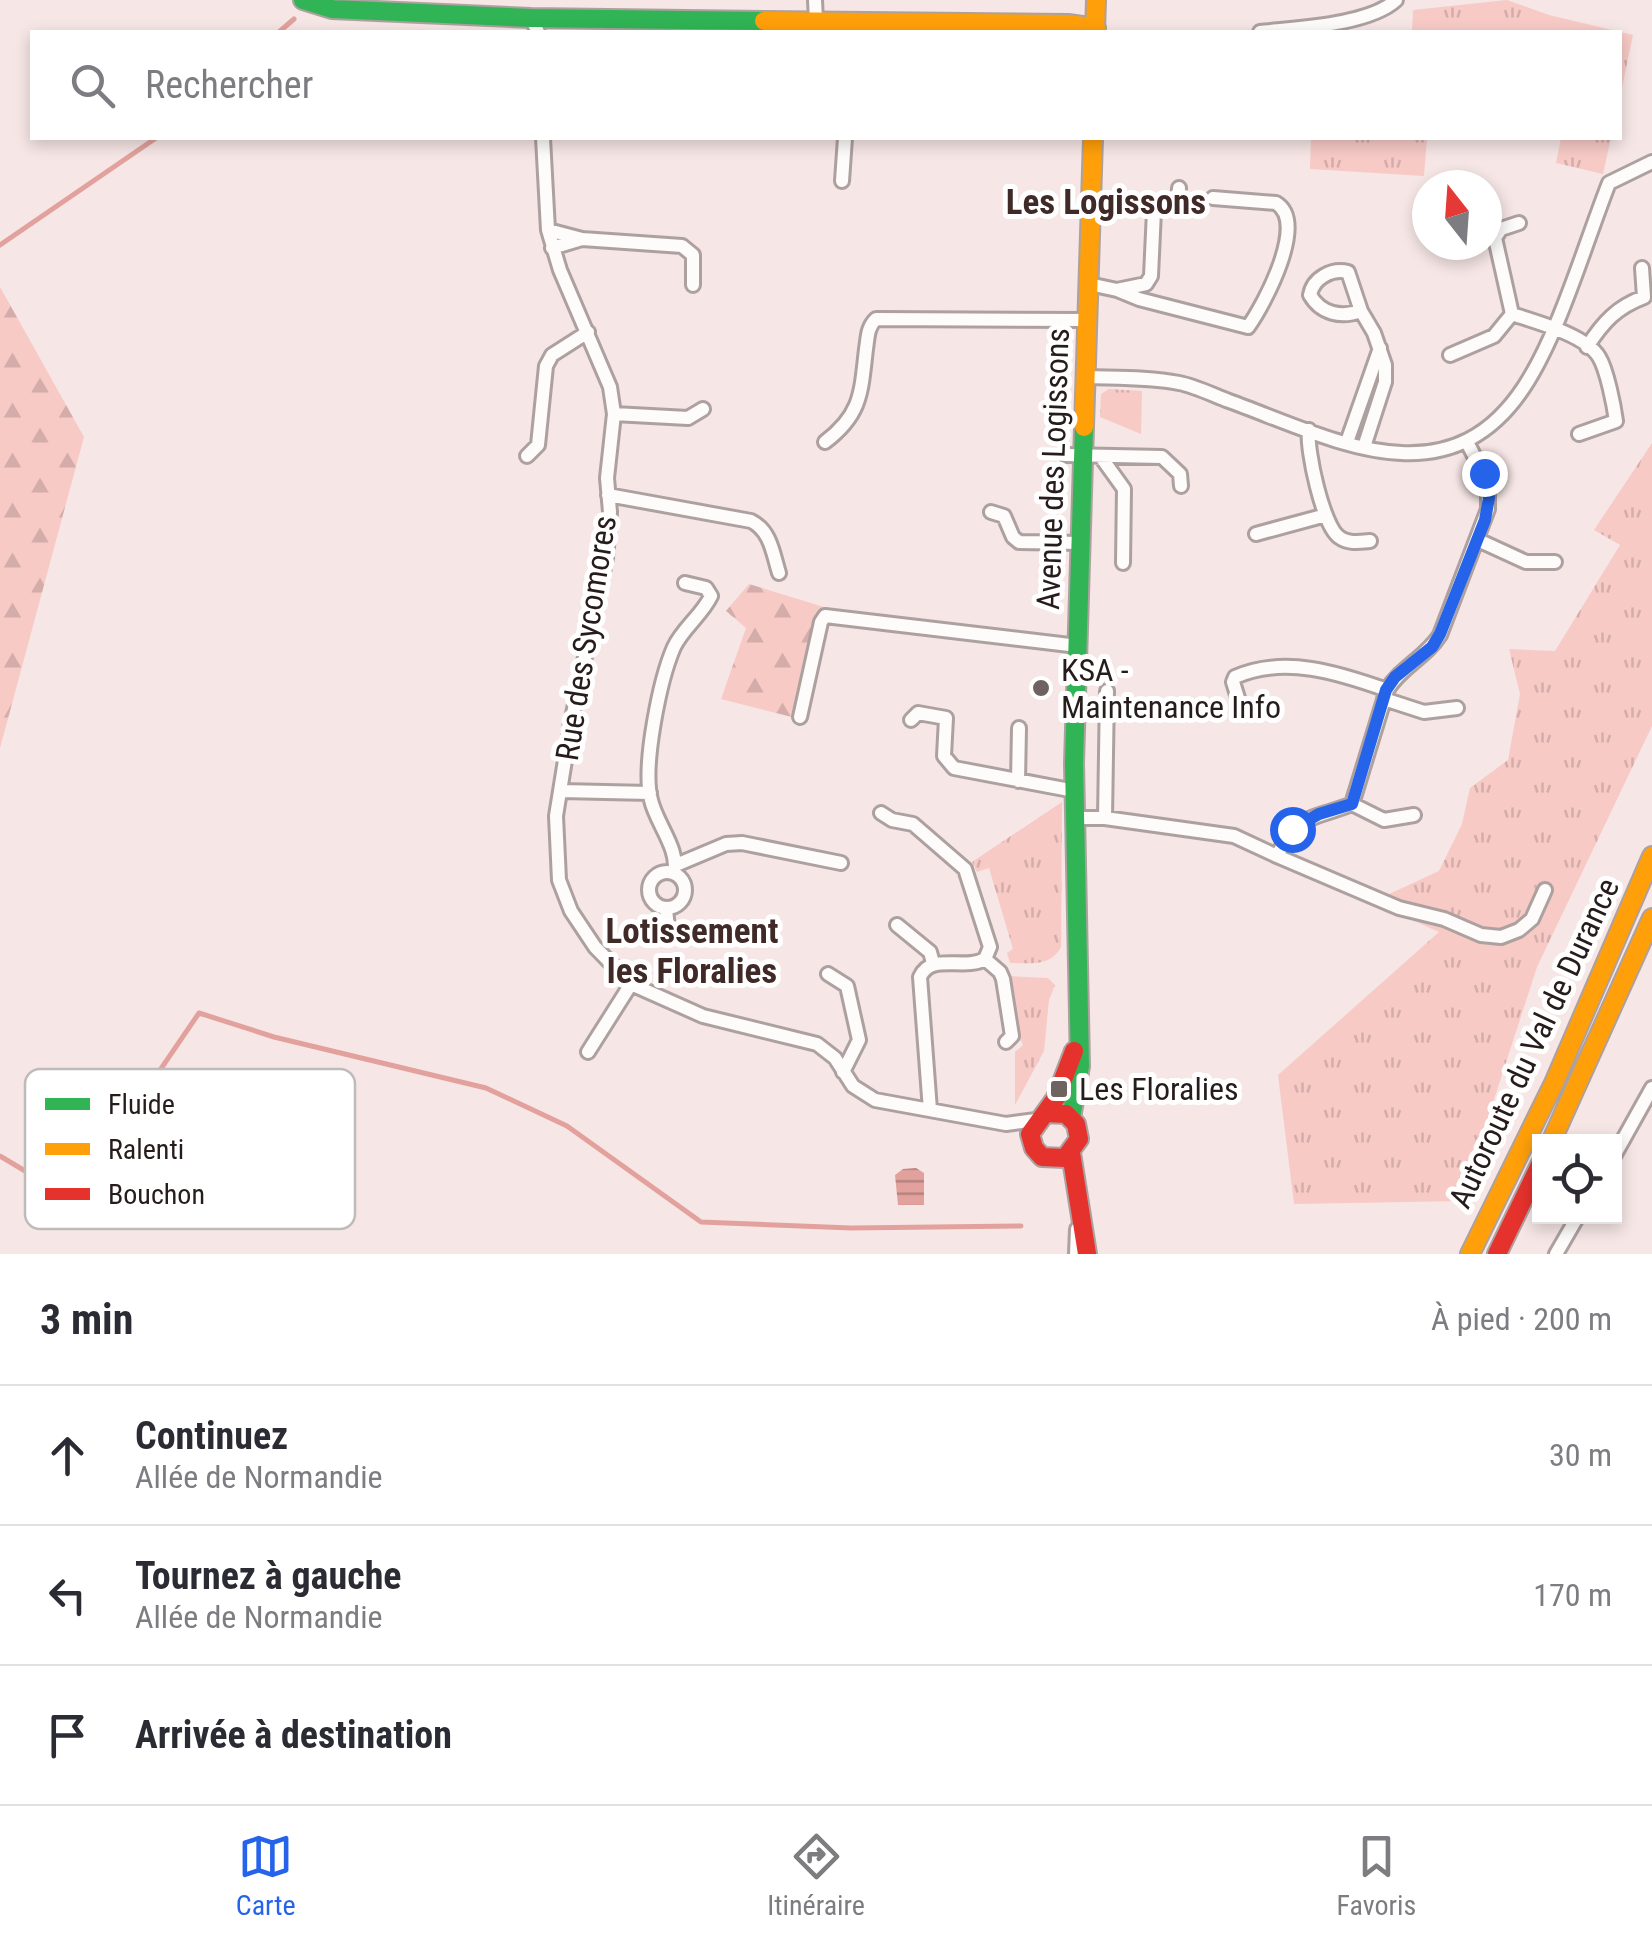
<!DOCTYPE html>
<html lang="fr">
<head>
<meta charset="utf-8">
<style>
  body { margin:0; font-family:"Roboto Condensed",sans-serif; background:#f2f2f3; color:#2b2b33 }
  .controls { position:absolute; right:30px; bottom:30px; display:grid; overflow:hidden; border-radius:0px; box-shadow:0 5px 15px #0003 }
  .controls button { width:90px; height:90px; display:grid; place-items:center; padding:0; border:0; border-bottom:2px solid #e1e1e2; background:#fff; color:#2b2b33; font:50px sans-serif }
  .compass { position:absolute; left:1412px; top:170px; width:90px; height:90px; border-radius:50%; background:#fff; box-shadow:0 5px 15px #0003; rotate:343deg }
  .stop { position:absolute; width:30px; height:30px; margin:-22px; border:8px solid #2563eb; border-radius:50%; background:#fff }
  .stop.end { background:#2563eb; border-color:#fff; box-shadow:0 2px 10px #0008 }
  .list { margin:0; padding:0; list-style:none }
  h2 { display:flex; justify-content:space-between; align-items:center; height:130px; margin:0; padding:0 40px; font-size:42px }
  h2 small { font-size:32px; font-weight:400; color:#7c7c81 }
  .list li { display:grid; grid-template-columns:65px 1fr auto; gap:30px; align-items:center; box-sizing:border-box; height:140px; padding:0 40px; border-top:2px solid #e1e1e2 }
  .list b { display:block; font-size:38px; white-space:nowrap }
  .list p { margin:0; font-size:32px; white-space:nowrap; color:#7c7c81 }
  .list em { font-size:32px; font-style:normal; color:#7c7c81 }
  .icon { flex:none; width:55px; height:55px; fill:none; stroke:currentColor; stroke-width:2; stroke-linecap:round; stroke-linejoin:round }
  .map { position:relative; flex:none; width:1652px; height:1254px; overflow:hidden }
  .search { position:absolute; background:#fff; box-shadow:0 5px 15px #0003; left:30px; right:30px; top:30px; height:110px; display:flex; align-items:center; gap:25px; box-sizing:border-box; padding:0 35px; border-radius:0px; color:#7c7c81; font-size:38px }
  .sheet { height:550px; background:#fff }
  nav { display:flex; justify-content:space-around; align-items:center; box-sizing:border-box; height:140px; border-top:2px solid #e1e1e2; background:#fff; font-size:28px; color:#7c7c81 }
  nav a { display:grid; justify-items:center; gap:5px }
  nav .on { color:#2563eb }
  .map>svg:first-child { display:block }
  .grass { fill:url(#grass-tufts) }
  .forest { fill:url(#forest-firs) }
  .water { fill:url(#water-rules) }
  .lines { fill:none; stroke-linecap:round; stroke-linejoin:round }
  .stream { stroke:#e2a19c; stroke-width:5 }
  .street-casing { stroke:#ada1a0; stroke-width:18 }
  .fast-casing { stroke:#ada1a0; stroke-width:22 }
  .slow-casing { stroke:#ada1a0; stroke-width:22 }
  .jam-casing { stroke:#ada1a0; stroke-width:22 }
  .street { stroke:#fefbfb; stroke-width:12 }
  .fast { stroke:#30b455; stroke-width:18 }
  .slow { stroke:#ff9f0a; stroke-width:18 }
  .jam { stroke:#e5322d; stroke-width:18 }
  .route { stroke:#2563eb; stroke-width:12 }
  .poi-dot { fill:#6f6362; stroke:#fff; stroke-width:4 }
  .labels { text-anchor:middle; dominant-baseline:central; stroke-width:10; stroke-linejoin:round; paint-order:stroke }
  .street-label { font-size:32px; fill:#261c1b; stroke:#fff }
  .poi-label { font-size:32px; fill:#261c1b; stroke:#fff; text-anchor:start }
  .neighbourhood-label { font-size:35px; font-weight:bold; fill:#402a28; stroke:#fff }
  .key { fill:#fff; stroke:#bebbbb; stroke-width:2.5 }
  .key-label { font-size:28px; fill:#261c1b }
</style>
</head>
<body>
<div class="map">
<svg width="1652" height="1254" viewBox="0 0 1652 1254">
  <defs>
    <pattern id="grass-tufts" width="24" height="20" patternUnits="userSpaceOnUse" patternTransform="scale(2.5)"><rect width="24" height="20" fill="#f7cac6"/><path d="M3 7l-1-3M5 7V3M7 7l1-3M15 17l-1-3M17 17v-4M19 17l1-3" fill="none" stroke="#d4adaa"/></pattern>
    <pattern id="forest-firs" width="22" height="20" patternUnits="userSpaceOnUse" patternTransform="scale(2.5)"><rect width="22" height="20" fill="#f7cac6"/><path d="M5 1l3.5 6h-7zM16 11l3.5 6h-7z" fill="#d4adaa"/></pattern>
    <pattern id="water-rules" width="6" height="5" patternUnits="userSpaceOnUse" patternTransform="scale(2.5)"><rect width="6" height="5" fill="#e2a19c"/><path d="M0 2.5h6" fill="none" stroke="#b7827e"/></pattern>
  </defs>
  <rect width="100%" height="100%" fill="#f6e6e5"/>
  <!-- grass -->
  <path class="grass" d="M1507 0 1549 15 1633 35 1620 97V32H1412L1413 10Z
    M1311 138H1427L1424 176 1310 169Z
    M1561 138H1611L1603 174 1556 163Z
    M1109 389 1142 391 1141 434 1100 417 1101 394Z
    M1652 443V726L1537 967 1461 1201 1294 1204 1278 1075 1439 932 1372 902 1439 871 1462 824 1470 788 1508 760 1520 694 1509 649 1555 651 1620 545 1594 530Z
    M1062 802 1061 947C1051 967 1029 963 1010 963L1007 953 1013 949 989 868 977 872 972 862Z
    M1007 976 1048 978 1055 985 1049 1000 1044 1051 1015 1105V1052L1023 1045 1017 1032Z"/>
  <!-- forest -->
  <path class="forest" d="M0 287 84 437 0 748Z
    M749 584 827 608 796 718 721 699 746 628 726 611Z"/>
  <!-- water -->
  <path class="water" d="M916 1168 924 1173V1205H898L895 1175 903 1169Z"/>
  <g class="lines">
    <!-- stream -->
    <path class="stream" d="M279 32 294 19
      M0 245 156 138
      M0 1156 72 1199 199 1013 274 1037 486 1088 567 1126 701 1222 851 1228 1021 1226"/>
    <defs>
      <path id="street" d="M815 0 816 21
        M531 18 538 32
        M1260 32C1296 28 1369 25 1396 0
        M543 138 548 230 560 270 610 387 614 414 607 478 610 512 606 558 571 723 556 816 559 880 571 911 595 947 631 984 703 1016 817 1044 835 1058 853 1086 875 1100 1006 1124 1036 1120
        M842 181 845 138
        M1519 223 1501 229 1495 238 1512 314C1536 322 1586 335 1599 357 1607 370 1614 406 1616 421L1579 434
        M548 230 582 239 552 248
        M582 239 682 246 693 255V285
        M1089 284 1117 290 1146 284 1151 276 1154 211 1161 206 1178 204 1179 188
        M1117 290 1139 299 1248 327C1265 303 1308 222 1276 203L1213 198
        M1361 311C1341 318 1321 314 1310 295 1313 278 1332 268 1348 272L1361 311 1374 333 1385 365V382L1364 447
        M1587 347C1603 322 1617 307 1644 297L1642 268
        M1450 355 1494 336 1512 314
        M1087 377C1117 378 1149 377 1179 383 1195 386 1213 395 1229 401 1331 438 1447 504 1524 387 1559 334 1585 244 1609 183L1652 162
        M614 414 688 418 703 409
        M1309 430C1306 449 1323 526 1339 537 1348 544 1360 542 1370 541
        M825 442C862 414 861 392 866 349 868 337 867 328 876 319L1087 320
        M1347 442 1380 348
        M1066 455 1162 457 1180 474 1181 486
        M527 456 538 445 546 366 552 355 588 332
        M1101 457 1124 489 1123 563
        M608 495 751 521C771 531 773 554 779 573
        M991 512 1004 516 1013 537 1019 542 1081 543
        M1256 534 1326 515
        M1478 540 1526 562H1555
        M1238 698 1233 682 1235 677C1284 655 1339 673 1387 690
        M1384 699 1424 712 1457 708
        M800 717 821 622 825 616 1078 646
        M911 720 918 713 946 718 944 756 954 768 1075 791
        M1018 781 1019 728
        M561 791 650 793
        M1352 804 1384 820 1414 815
        M881 813 892 820 913 824 965 869 990 947 985 959
        M1075 818H1105L1234 836 1277 856C1298 813 1312 820 1352 804L1387 690C1401 667 1426 657 1440 635L1488 509V487L1483 473 1467 442
        M1105 818 1107 691
        M1277 856 1399 908 1444 919 1481 935 1501 937 1519 930 1532 919 1545 890
        M676 865 726 844 742 843 841 863
        M649 890a18 18 0 1 1 36 0a18 18 0 1 1-36 0Z
        M674 873C680 850 656 823 651 800 642 766 660 679 674 647 683 628 702 615 711 596L706 588 685 583
        M666 908 668 929 673 935
        M897 925 930 952 933 963
        M985 959 1000 972 1003 979 1012 1036 1006 1042
        M828 974 847 986 859 1040 843 1072
        M588 1052 631 984
        M930 1110 920 977C931 952 964 971 985 959
        M1614 1156 1652 1088
        M1076 1254 1077 1229
        M1556 1254 1578 1216"/>
      <path id="fast" d="M303 0 332 9 531 18 764 21
        M1071 1118 1080 1066 1074 763 1084 427"/>
      <path id="slow" d="M764 21 1068 24 1096 28
        M1095 32 1096 0
        M1084 427 1093 138
        M1551 1142 1652 918
        M1470 1254 1554 1083 1652 856"/>
      <path id="jam" d="M1046 1113 1066 1114 1076 1124 1079 1139 1065 1158 1042 1157 1034 1148 1030 1134 1056 1098 1074 1051
        M1071 1153 1087 1254
        M1497 1254 1540 1165"/>
    </defs>
    <!-- street casing -->
    <use href="#street" class="street-casing"/>
    <!-- fast casing -->
    <use href="#fast" class="fast-casing"/>
    <!-- slow casing -->
    <use href="#slow" class="slow-casing"/>
    <!-- jam casing -->
    <use href="#jam" class="jam-casing"/>
    <!-- street -->
    <use href="#street" class="street"/>
    <!-- fast -->
    <use href="#fast" class="fast"/>
    <!-- slow -->
    <use href="#slow" class="slow"/>
    <!-- jam -->
    <use href="#jam" class="jam"/>
  </g>
  <g class="lines">
    <!-- route -->
    <path class="route" d="M1292 829 1319 814 1352 804 1386 690 1395 677 1432 647 1440 634 1485 520 1489 498 1484 473"/>
  </g>
  <!-- markers -->
  <g class="poi-dot">
    <circle cx="1041" cy="688" r="10"/>
    <rect x="1049" y="1079" width="20" height="20" rx="5"/>
  </g>
  <g class="labels">
    <!-- street labels -->
    <g class="street-label">
      <text transform="translate(1053 469) rotate(-88)">Avenue des Logissons</text>
      <text transform="translate(586 638) rotate(-81)">Rue des Sycomores</text>
      <text transform="translate(1534 1043) rotate(-65)">Autoroute du Val de Durance</text>
    </g>
    <!-- poi labels -->
    <g class="poi-label">
      <text x="1061" y="670">KSA -<tspan x="1061" dy="37">Maintenance Info</tspan></text>
      <text x="1079" y="1089">Les Floralies</text>
    </g>
    <!-- neighbourhood labels -->
    <g class="neighbourhood-label">
      <text x="1106" y="202">Les Logissons</text>
      <text x="692" y="931">Lotissement<tspan x="692" dy="40">les Floralies</tspan></text>
    </g>
  </g>
  <!-- legend -->
  <rect x="25" y="1069" width="330" height="160" rx="15" class="key"/>
  <rect x="45" y="1098" width="45" height="12" fill="#30b455"/>
  <rect x="45" y="1143" width="45" height="12" fill="#ff9f0a"/>
  <rect x="45" y="1188" width="45" height="12" fill="#e5322d"/>
  <g class="key-label">
    <text x="108" y="1114">Fluide</text>
    <text x="108" y="1159">Ralenti</text>
    <text x="108" y="1204">Bouchon</text>
  </g>
</svg>
<div class="controls">
<button><svg class="icon" aria-label="locate" viewBox="0 0 24 24"><circle cx="12" cy="12" r="6"/><path d="M12 2v4M12 18v4M2 12h4M18 12h4"/></svg></button>
</div>
<svg class="compass" viewBox="-18 -18 36 36"><path d="M0-13l5 13h-10z" fill="#e53935"/><path d="M0 13l5-13h-10z" fill="#7c7c81"/></svg>
<div class="stop" style="left:1292px;top:829px"></div>
<div class="stop end" style="left:1484px;top:473px"></div>
<div class="search"><svg class="icon" aria-label="search" viewBox="0 0 24 24"><circle cx="10" cy="10" r="6"/><path d="M15 15l6 6"/></svg>Rechercher</div>
</div>
<section class="sheet">
<h2>3 min<small>À pied · 200 m</small></h2>
<ul class="list">
<li><svg class="icon" aria-label="ahead" viewBox="0 0 24 24"><path d="M12 20V5M6 11l6-6 6 6"/></svg><div><b>Continuez</b><p>Allée de Normandie</p></div><em>30 m</em></li>
<li><svg class="icon" aria-label="left" viewBox="0 0 24 24"><path d="M17 20v-9H6M10 6l-5 5 5 5"/></svg><div><b>Tournez à gauche</b><p>Allée de Normandie</p></div><em>170 m</em></li>
<li><svg class="icon" aria-label="arrive" viewBox="0 0 24 24"><path d="M6 21V4h12l-3 4 3 4H6"/></svg><div><b>Arrivée à destination</b></div></li>
</ul>
</section>
<nav>
<a class="on"><svg class="icon" aria-label="map" viewBox="0 0 24 24"><path d="M3 6l6-2 6 2 6-2v14l-6 2-6-2-6 2zM9 4v14M15 6v14"/></svg>Carte</a>
<a><svg class="icon" aria-label="directions" viewBox="0 0 24 24"><path d="M12 3l9 9-9 9-9-9zM9 14v-3h6M13 9l2 2-2 2"/></svg>Itinéraire</a>
<a><svg class="icon" aria-label="saved" viewBox="0 0 24 24"><path d="M7 4h10v16l-5-4-5 4z"/></svg>Favoris</a>
</nav>
</body>
</html>
